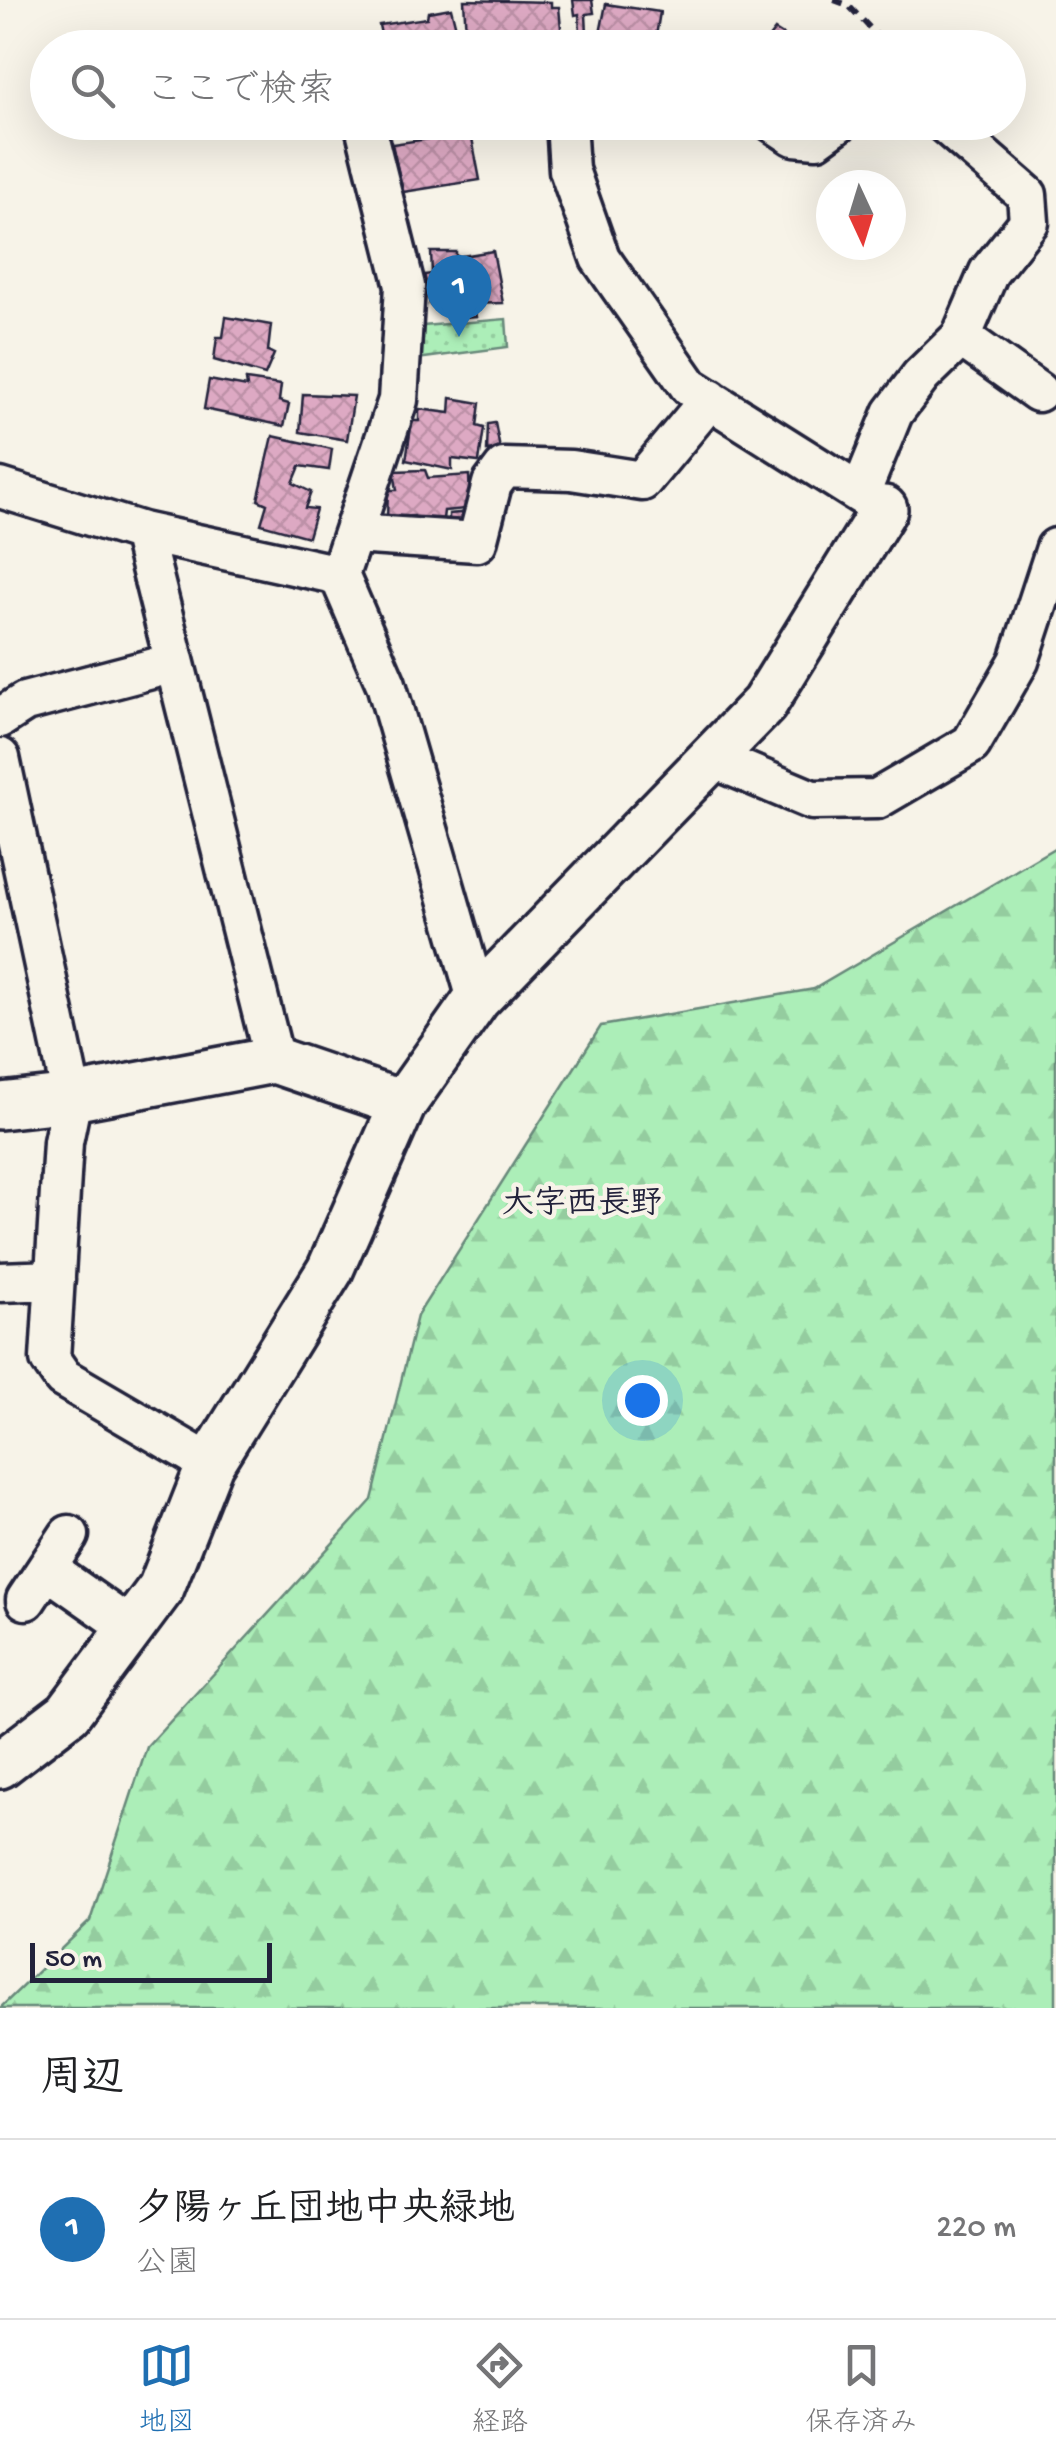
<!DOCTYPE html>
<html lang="ja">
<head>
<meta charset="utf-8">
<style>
  body { margin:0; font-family:"Gochi Hand","Klee One",sans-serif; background:#f2f2f2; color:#202124 }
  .compass { position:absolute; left:816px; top:170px; width:90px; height:90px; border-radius:50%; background:#fff; box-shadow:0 10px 40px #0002; rotate:176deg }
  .scale { position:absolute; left:30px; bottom:25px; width:242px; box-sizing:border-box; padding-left:10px; border:5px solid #22223b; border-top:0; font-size:28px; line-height:35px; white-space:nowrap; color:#22223b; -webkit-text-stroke:8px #f7f3e8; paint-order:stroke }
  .you { position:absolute; left:642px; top:1400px; width:35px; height:35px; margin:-25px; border:8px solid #fff; border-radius:50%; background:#1a73e8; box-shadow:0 0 0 15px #1a73e833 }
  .badge { display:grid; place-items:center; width:65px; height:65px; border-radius:50%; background:#1f6fb2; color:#fff; font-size:32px; font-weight:700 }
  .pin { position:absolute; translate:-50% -82px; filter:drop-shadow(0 2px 5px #0008) }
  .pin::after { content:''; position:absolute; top:52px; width:35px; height:30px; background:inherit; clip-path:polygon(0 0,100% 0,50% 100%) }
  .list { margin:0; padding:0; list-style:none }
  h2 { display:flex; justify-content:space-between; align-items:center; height:130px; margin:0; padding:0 40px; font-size:42px }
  h2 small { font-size:32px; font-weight:400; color:#757577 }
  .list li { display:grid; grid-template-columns:65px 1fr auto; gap:30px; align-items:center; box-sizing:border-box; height:180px; padding:0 40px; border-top:2px solid #e0e0e0 }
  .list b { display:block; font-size:38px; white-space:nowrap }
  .list p { margin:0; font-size:32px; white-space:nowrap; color:#757577 }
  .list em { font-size:32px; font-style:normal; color:#757577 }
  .icon { flex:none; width:55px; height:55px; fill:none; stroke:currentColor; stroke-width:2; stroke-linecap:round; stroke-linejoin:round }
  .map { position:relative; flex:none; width:1056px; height:2008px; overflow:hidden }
  .search { position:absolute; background:#fff; box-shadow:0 10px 40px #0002; left:30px; right:30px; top:30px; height:110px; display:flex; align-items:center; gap:25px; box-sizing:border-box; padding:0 35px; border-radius:55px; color:#757577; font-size:38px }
  .sheet { height:310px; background:#fff }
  nav { display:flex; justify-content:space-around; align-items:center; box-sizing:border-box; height:140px; border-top:2px solid #e0e0e0; background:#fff; font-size:28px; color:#757577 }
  nav a { display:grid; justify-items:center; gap:5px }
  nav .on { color:#1f6fb2 }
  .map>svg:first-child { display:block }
  .forest { fill:url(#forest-firs); stroke:#67887a; stroke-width:2.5 }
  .park { fill:url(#park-dots); stroke:#67887a; stroke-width:2.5 }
  .building { fill:url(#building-cross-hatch); stroke:#22223b; stroke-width:2.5 }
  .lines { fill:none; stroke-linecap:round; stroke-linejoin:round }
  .minor-casing { stroke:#22223b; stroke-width:45 }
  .tertiary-casing { stroke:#22223b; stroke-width:52 }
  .path { stroke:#22223b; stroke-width:6; stroke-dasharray:10 8; stroke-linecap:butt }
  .minor { stroke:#f7f3e8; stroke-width:38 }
  .tertiary { stroke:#f7f3e8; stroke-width:45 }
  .labels { text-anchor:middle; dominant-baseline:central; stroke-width:9; stroke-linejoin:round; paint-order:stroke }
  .quarter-label { font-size:32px; font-weight:bold; fill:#22223b; stroke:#f7f3e8 }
</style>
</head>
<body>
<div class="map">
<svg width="1056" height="2008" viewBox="0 0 1056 2008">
  <defs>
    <pattern id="forest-firs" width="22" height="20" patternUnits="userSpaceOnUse" patternTransform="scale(2.5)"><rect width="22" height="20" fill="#aceeb8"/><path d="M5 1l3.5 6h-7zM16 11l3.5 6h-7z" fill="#94cc9f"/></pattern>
    <pattern id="park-dots" width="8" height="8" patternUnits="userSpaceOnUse" patternTransform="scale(2.5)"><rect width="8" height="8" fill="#aceeb8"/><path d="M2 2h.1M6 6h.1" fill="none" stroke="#94cc9f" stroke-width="1.8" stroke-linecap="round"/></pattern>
    <pattern id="building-cross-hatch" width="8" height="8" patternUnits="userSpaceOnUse" patternTransform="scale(2.5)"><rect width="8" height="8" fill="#dda9c3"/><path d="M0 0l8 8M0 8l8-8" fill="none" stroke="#bd91a8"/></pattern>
  </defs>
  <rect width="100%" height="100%" fill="#f7f3e8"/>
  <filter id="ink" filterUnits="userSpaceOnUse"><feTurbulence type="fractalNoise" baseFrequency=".01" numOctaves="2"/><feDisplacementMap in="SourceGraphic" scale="20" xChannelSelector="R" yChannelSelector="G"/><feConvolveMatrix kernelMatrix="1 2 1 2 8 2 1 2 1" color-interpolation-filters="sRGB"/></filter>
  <g filter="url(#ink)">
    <!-- forest -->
    <path class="forest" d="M1056 847V2008H0L90 1921 147 1747 372 1500 417 1316 601 1026 814 989Z"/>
    <!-- park -->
    <path class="park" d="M506 319 508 347 409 360 411 327Z"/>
    <!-- building -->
    <path class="building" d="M464 0 551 2V7H559L562 39 555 40V45H489L485 30 466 34Z
      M573 0H592L594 13 586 14 587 34 580 35 579 14 575 15Z
      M606 4 660 12 654 48H597Z
      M451 8 459 40 453 42 454 48H384L379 25 427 18 428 12Z
      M775 30 804 48H761Z
      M471 133 480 180 403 192 392 144Z
      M493 251 503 303 430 305 424 275 432 274 431 252H456V257Z
      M474 306 476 317 449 319V307Z
      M226 317 271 325 268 351 274 354 265 375 214 360 217 337H223Z
      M209 380 247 387 246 380 281 385 279 401 289 404 284 426 204 409Z
      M303 394 354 396 347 440 300 432Z
      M451 398 480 403 477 426 484 428 479 462 452 459V470L406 460 412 421H419V409L450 413Z
      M495 423 500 449 487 451 488 424Z
      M273 436 332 449 329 470 300 466 293 483 311 492 305 508 316 509 308 537 261 524 267 504 258 500Z
      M425 470 428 478 469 475 470 502 465 503 466 509 444 511 443 519 415 522 414 516 387 517 388 490H397L394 471Z
      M472 512 468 520 449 524V514Z"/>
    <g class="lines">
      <defs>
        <path id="minor" d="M364 122 405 286 398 400 339 575 386 684 477 999
          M566 122 569 170 600 258 690 387 884 509
          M773 122 794 136 817 138 839 122
          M961 337 1038 392
          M0 488 142 532 339 575
          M860 494 893 413 921 376 961 337 989 272 1029 222 1027 195 943 122
          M142 532 274 1060
          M353 534 477 542 492 484 504 468 571 470 642 481 710 399
          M0 718 25 702 174 663
          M0 758 72 1098 63 1142 50 1359 63 1378 210 1464
          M712 758 812 800 877 799 971 744 1019 661 1056 548
          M0 1282 55 1280
          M47 1569 131 1628
          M26 1600 69 1535"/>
        <path id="tertiary" d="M0 1106 72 1098 274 1060 403 1104
          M0 1765 68 1713 161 1588 210 1464 330 1270 403 1104 477 999 764 704 884 509"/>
      </defs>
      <!-- minor casing -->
      <use href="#minor" class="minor-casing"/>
      <!-- tertiary casing -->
      <use href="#tertiary" class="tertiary-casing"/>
      <!-- path -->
      <path class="path" d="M834 0 848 5 889 48"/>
      <!-- minor -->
      <use href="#minor" class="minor"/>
      <!-- tertiary -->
      <use href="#tertiary" class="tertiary"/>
    </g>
  </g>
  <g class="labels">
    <!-- quarter labels -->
    <g class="quarter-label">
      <text x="582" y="1206">大字西長野</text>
    </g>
  </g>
</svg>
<svg class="compass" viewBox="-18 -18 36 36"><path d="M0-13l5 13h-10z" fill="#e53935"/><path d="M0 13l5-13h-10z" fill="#757577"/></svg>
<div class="scale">50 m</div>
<div class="you"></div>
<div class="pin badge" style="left:459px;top:337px">1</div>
<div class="search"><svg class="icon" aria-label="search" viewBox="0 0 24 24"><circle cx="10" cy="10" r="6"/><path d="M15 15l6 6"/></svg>ここで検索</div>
</div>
<section class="sheet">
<h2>周辺<small></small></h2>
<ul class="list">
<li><span class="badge">1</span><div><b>夕陽ヶ丘団地中央緑地</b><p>公園</p></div><em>220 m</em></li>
</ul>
</section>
<nav>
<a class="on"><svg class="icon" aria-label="map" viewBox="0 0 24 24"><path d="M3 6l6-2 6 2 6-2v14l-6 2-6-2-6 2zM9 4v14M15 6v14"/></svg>地図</a>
<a><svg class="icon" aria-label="directions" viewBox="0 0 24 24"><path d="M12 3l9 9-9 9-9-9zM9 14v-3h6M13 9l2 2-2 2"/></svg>経路</a>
<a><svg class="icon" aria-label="saved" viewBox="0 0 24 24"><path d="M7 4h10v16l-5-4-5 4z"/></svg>保存済み</a>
</nav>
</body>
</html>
